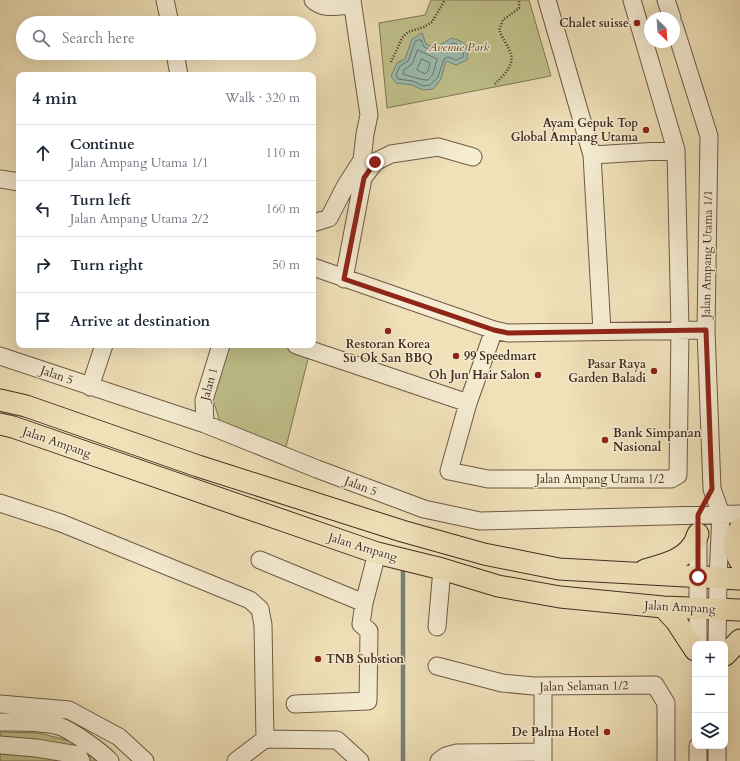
<!DOCTYPE html>
<html lang="en">
<head>
<meta charset="utf-8">
<style>
  body { margin:0; font-family:Cardo,serif; background:#f2f2f3; color:#1f2937 }
  .controls { position:absolute; right:12px; bottom:12px; display:grid; overflow:hidden; border-radius:8px; box-shadow:0 4px 16px #0002 }
  .controls button { width:36px; height:36px; display:grid; place-items:center; padding:0; border:0; border-bottom:1px solid #e0e1e3; background:#fff; color:#1f2937; font:20px sans-serif }
  .compass { position:absolute; left:644px; top:12px; width:36px; height:36px; border-radius:50%; background:#fff; box-shadow:0 4px 16px #0002; rotate:155deg }
  .stop { position:absolute; width:12px; height:12px; margin:-9px; border:3px solid #8f2418; border-radius:50%; background:#fff }
  .stop.end { background:#8f2418; border-color:#fff; box-shadow:0 1px 4px #0008 }
  .list { margin:0; padding:0; list-style:none }
  h2 { display:flex; justify-content:space-between; align-items:center; height:52px; margin:0; padding:0 16px; font-size:17px }
  h2 small { font-size:13px; font-weight:400; color:#747a83 }
  .list li { display:grid; grid-template-columns:26px 1fr auto; gap:12px; align-items:center; box-sizing:border-box; height:56px; padding:0 16px; border-top:1px solid #e0e1e3 }
  .list b { display:block; font-size:15px; white-space:nowrap }
  .list p { margin:0; font-size:13px; white-space:nowrap; color:#747a83 }
  .list em { font-size:13px; font-style:normal; color:#747a83 }
  .icon { flex:none; width:22px; height:22px; fill:none; stroke:currentColor; stroke-width:2; stroke-linecap:round; stroke-linejoin:round }
  .map { position:relative; flex:none; width:740px; height:761px; overflow:hidden }
  .search { position:absolute; background:#fff; box-shadow:0 4px 16px #0002; left:16px; top:16px; width:300px; height:44px; display:flex; align-items:center; gap:10px; box-sizing:border-box; padding:0 14px; border-radius:22px; color:#747a83; font-size:15px }
  .panel { position:absolute; background:#fff; box-shadow:0 4px 16px #0002; left:16px; top:72px; width:300px; height:276px; border-radius:8px }
  .map>svg:first-child { display:block }
  .green { fill:#c0c18b; stroke:#817656 }
  .water { fill:#9abdb1; stroke:#778377 }
  .lines { fill:none; stroke-linecap:round; stroke-linejoin:round }
  .shore { stroke:#6e7469; stroke-width:1 }
  .stream { stroke:#778377; stroke-width:4.5 }
  .minor-casing { stroke:#6e5947; stroke-width:19 }
  .major-casing { stroke:#422c21; stroke-width:23 }
  .path { stroke:#422c21; stroke-width:2.5; stroke-dasharray:1 2; stroke-linecap:butt }
  .minor { stroke:#f5ecd2; stroke-width:17 }
  .major { stroke:#f0e1b9; stroke-width:21 }
  .route { stroke:#8f2418; stroke-width:5 }
  .poi-dot { fill:#8f2418; stroke:#f5ecd2; stroke-width:1.5 }
  .labels { text-anchor:middle; dominant-baseline:central; stroke-width:3; stroke-linejoin:round; paint-order:stroke }
  .poi-label { font-size:12px; font-weight:bold; fill:#422c21; stroke:#f5ecd2; text-anchor:end }
  .park-label { font-size:12px; font-style:italic; fill:#5b4a36; stroke:#f5ecd2 }
  .street-label { font-size:12px; fill:#422c21; stroke:#f5ecd2 }
</style>
</head>
<body>
<div class="map">
<svg width="740" height="761" viewBox="0 0 740 761">
  <rect width="100%" height="100%" fill="#f0e1b9"/>
  <filter id="stains"><feTurbulence type="fractalNoise" baseFrequency=".005" numOctaves="4"/><feColorMatrix values="0 0 0 0 .2 0 0 0 0 .09 0 0 0 0 .02 0 0 0 .5 -.17"/></filter>
  <radialGradient id="worn" r=".72"><stop offset=".6" stop-color="#630" stop-opacity="0"/><stop offset="1" stop-color="#630" stop-opacity=".3"/></radialGradient>
  <!-- green -->
  <path class="green" d="M431 0H529L551 76 387 108 379 23 425 15Z
    M228 345H281L309 355 286 447 220 422 211 393Z
    M0 732 39 733 70 741 102 761H0Z"/>
  <!-- water -->
  <path class="water" d="M422 33 426 44 435 48 452 38C467 43 468 45 467 60L456 65 446 61 441 79 433 89 423 90 412 85 396 83 391 76 397 63 405 59 412 39Z"/>
  <g class="lines">
    <!-- shore -->
    <path class="shore" d="M418 40H421L424 47 435 52 453 43C461 45 464 48 463 57L456 60 448 57 444 59 438 77 430 85 423 86 413 81 398 79 396 75 400 66 408 61 415 42Z
      M418 50 437 59 433 74 428 80C425 81 406 75 403 74L404 70 412 64Z
      M422 59 430 63 428 71 425 74 417 70Z"/>
    <!-- stream -->
    <path class="stream" d="M403 565V761"/>
    <defs>
      <path id="minor" d="M165 0 170 23
        M313 0C323 10 339 6 352 5
        M547 0 592 155 602 331
        M666 0 672 18
        M674 25 709 136 706 330 712 489 721 514 718 578 717 644
        M175 53 179 75
        M592 155 676 150
        M0 179 19 182
        M313 223 329 218 346 185 362 160 365 134 369 115 352 0
        M313 267 494 330 508 333 706 330
        M344 279 363 178 375 162 391 154 438 147 473 157
        M494 330 468 403 449 471 488 479H671L678 475 680 330 676 150 632 0
        M296 345 468 403
        M0 356 205 424 317 469 424 509 480 521 740 514
        M90 387 104 345
        M205 424 204 400 221 345
        M0 503 61 523 250 600 260 609 263 625 265 739
        M260 560 364 603
        M437 627 442 569
        M698 644V532
        M437 666 502 683 533 686 655 685 666 703V761
        M0 704 69 710 119 737 145 761
        M295 704 368 701 369 631 361 624 364 603 377 553
        M0 722C19 722 40 721 59 726 71 730 102 752 110 761
        M0 745 36 748 78 755 81 761
        M236 761 265 739 337 740 360 761
        M439 761 446 756 457 753 543 752
        M543 761V687
        M698 761V746
        M717 761V746"/>
      <path id="major" d="M0 400 26 406 198 466 402 531 484 554 559 569 740 579
        M0 424 13 427 377 553 442 569 498 586 560 597 663 607 740 610
        M740 529C731 539 734 551 740 561
        M645 570C661 565 682 561 692 546 695 543 696 538 698 534
        M663 607 676 621 695 650
        M725 655 740 640"/>
    </defs>
    <!-- minor casing -->
    <use href="#minor" class="minor-casing"/>
    <!-- major casing -->
    <use href="#major" class="major-casing"/>
    <!-- path -->
    <path class="path" d="M391 62 402 38 408 32 424 27 432 22 445 0
      M495 84C503 76 514 66 511 54 509 48 502 37 499 30L503 20 519 8V0"/>
    <!-- minor -->
    <use href="#minor" class="minor"/>
    <!-- major -->
    <use href="#major" class="major"/>
  </g>
  <g class="lines">
    <!-- route -->
    <path class="route" d="M375 162 364 178 344 279 494 330 508 333 706 330 712 489 698 515V577"/>
  </g>
  <!-- markers -->
  <g class="poi-dot">
    <circle cx="637" cy="23" r="4"/>
    <circle cx="646" cy="130" r="4"/>
    <circle cx="388" cy="331" r="4"/>
    <circle cx="456" cy="356" r="4"/>
    <circle cx="654" cy="371" r="4"/>
    <circle cx="538" cy="375" r="4"/>
    <circle cx="605" cy="440" r="4"/>
    <circle cx="318" cy="659" r="4"/>
    <circle cx="607" cy="732" r="4"/>
  </g>
  <g class="labels">
    <!-- poi labels -->
    <g class="poi-label">
      <text x="629" y="23">Chalet suisse</text>
      <text x="638" y="123">Ayam Gepuk Top<tspan x="638" dy="14">Global Ampang Utama</tspan></text>
      <text x="388" y="344" text-anchor="middle">Restoran Korea<tspan x="388" dy="14">Su Ok San BBQ</tspan></text>
      <text x="464" y="356" text-anchor="start">99 Speedmart</text>
      <text x="646" y="364">Pasar Raya<tspan x="646" dy="14">Garden Baladi</tspan></text>
      <text x="530" y="375">Oh Jun Hair Salon</text>
      <text x="613" y="433" text-anchor="start">Bank Simpanan<tspan x="613" dy="14">Nasional</tspan></text>
      <text x="326" y="659" text-anchor="start">TNB Substion</text>
      <text x="599" y="732">De Palma Hotel</text>
    </g>
    <!-- park labels -->
    <g class="park-label">
      <text x="459" y="47">Avenue Park</text>
    </g>
    <!-- street labels -->
    <g class="street-label">
      <text transform="translate(707 254) rotate(-89)">Jalan Ampang Utama 1/1</text>
      <text transform="translate(57 375) rotate(19)">Jalan 5</text>
      <text transform="translate(209 384) rotate(-75)">Jalan 1</text>
      <text transform="translate(57 442) rotate(19)">Jalan Ampang</text>
      <text x="600" y="479">Jalan Ampang Utama 1/2</text>
      <text transform="translate(361 486) rotate(21)">Jalan 5</text>
      <text transform="translate(363 547) rotate(17)">Jalan Ampang</text>
      <text transform="translate(680 607) rotate(3)">Jalan Ampang</text>
      <text transform="translate(584 686) rotate(-1)">Jalan Selaman 1/2</text>
    </g>
  </g>
  <rect width="100%" height="100%" filter="url(#stains)"/>
  <rect width="100%" height="100%" fill="url(#worn)"/>
</svg>
<div class="controls">
<button>+</button>
<button>−</button>
<button><svg class="icon" aria-label="layers" viewBox="0 0 24 24"><path d="M12 4l9 5-9 5-9-5zM3 14l9 5 9-5"/></svg></button>
</div>
<svg class="compass" viewBox="-18 -18 36 36"><path d="M0-13l5 13h-10z" fill="#e53935"/><path d="M0 13l5-13h-10z" fill="#747a83"/></svg>
<div class="stop" style="left:698px;top:577px"></div>
<div class="stop end" style="left:375px;top:162px"></div>
<div class="search"><svg class="icon" aria-label="search" viewBox="0 0 24 24"><circle cx="10" cy="10" r="6"/><path d="M15 15l6 6"/></svg>Search here</div>
<section class="panel">
<h2>4 min<small>Walk · 320 m</small></h2>
<ul class="list">
<li><svg class="icon" aria-label="ahead" viewBox="0 0 24 24"><path d="M12 20V5M6 11l6-6 6 6"/></svg><div><b>Continue</b><p>Jalan Ampang Utama 1/1</p></div><em>110 m</em></li>
<li><svg class="icon" aria-label="left" viewBox="0 0 24 24"><path d="M17 20v-9H6M10 6l-5 5 5 5"/></svg><div><b>Turn left</b><p>Jalan Ampang Utama 2/2</p></div><em>160 m</em></li>
<li><svg class="icon" aria-label="right" viewBox="0 0 24 24"><path d="M7 20v-9h11M14 6l5 5-5 5"/></svg><div><b>Turn right</b></div><em>50 m</em></li>
<li><svg class="icon" aria-label="arrive" viewBox="0 0 24 24"><path d="M6 21V4h12l-3 4 3 4H6"/></svg><div><b>Arrive at destination</b></div></li>
</ul>
</section>
</div>
</body>
</html>
